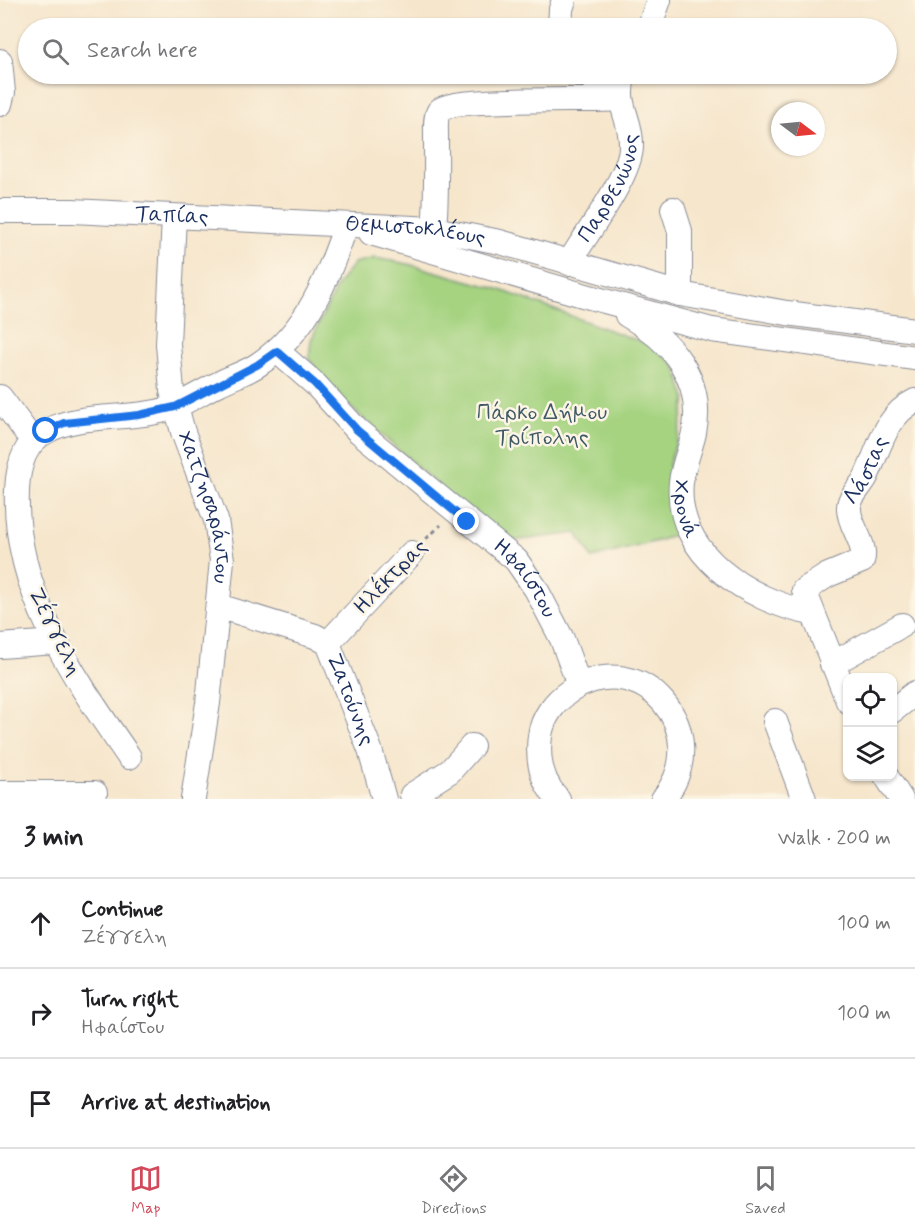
<!DOCTYPE html>
<html lang="en">
<head>
<meta charset="utf-8">
<style>
  body { margin:0; font-family:Mynerve,sans-serif; background:#f6f6f6; color:#202124 }
  .controls { position:absolute; right:18px; bottom:18px; display:grid; overflow:hidden; border-radius:12px; box-shadow:0 2px 4px #0004 }
  .controls button { width:54px; height:54px; display:grid; place-items:center; padding:0; border:0; border-bottom:2px solid #e0e0e0; background:#fff; color:#202124; font:30px sans-serif }
  .compass { position:absolute; left:771px; top:102px; width:54px; height:54px; border-radius:50%; background:#fff; box-shadow:0 2px 4px #0004; rotate:106deg }
  .stop { position:absolute; width:18px; height:18px; margin:-14px; border:4px solid #1a73e8; border-radius:50%; background:#fff }
  .stop.end { background:#1a73e8; border-color:#fff; box-shadow:0 2px 6px #0008 }
  .list { margin:0; padding:0; list-style:none }
  h2 { display:flex; justify-content:space-between; align-items:center; height:78px; margin:0; padding:0 24px; font-size:26px }
  h2 small { font-size:20px; font-weight:400; color:#757577 }
  .list li { display:grid; grid-template-columns:39px 1fr auto; gap:18px; align-items:center; box-sizing:border-box; height:90px; padding:0 24px; border-top:2px solid #e0e0e0 }
  .list b { display:block; font-size:22px; white-space:nowrap }
  .list p { margin:0; font-size:20px; white-space:nowrap; color:#757577 }
  .list em { font-size:20px; font-style:normal; color:#757577 }
  .icon { flex:none; width:33px; height:33px; fill:none; stroke:currentColor; stroke-width:2; stroke-linecap:round; stroke-linejoin:round }
  .map { position:relative; flex:none; width:915px; height:799px; overflow:hidden }
  .search { position:absolute; background:#fff; box-shadow:0 2px 4px #0004; left:18px; right:18px; top:18px; height:66px; display:flex; align-items:center; gap:15px; box-sizing:border-box; padding:0 21px; border-radius:33px; color:#757577; font-size:22px }
  .sheet { height:348px; background:#fff }
  nav { display:flex; justify-content:space-around; align-items:center; box-sizing:border-box; height:84px; border-top:2px solid #e0e0e0; background:#fff; font-size:16px; color:#757577 }
  nav a { display:grid; justify-items:center; gap:3px }
  nav .on { color:#d1495b }
  .map>svg:first-child { display:block }
  .green { fill:#a5d380; stroke:#60816f; stroke-width:1.5 }
  .lines { fill:none; stroke-linecap:round; stroke-linejoin:round }
  .minor-casing { stroke:#888a95; stroke-width:26 }
  .path { stroke:#888a95; stroke-width:3; stroke-dasharray:4.5 4.5; stroke-linecap:butt }
  .minor { stroke:#fff; stroke-width:24 }
  .route { stroke:#1a73e8; stroke-width:8 }
  .labels { text-anchor:middle; dominant-baseline:central; stroke-width:5; stroke-linejoin:round; paint-order:stroke }
  .street-label { font-size:22px; fill:#1b2f5e; stroke:#fcf5e5 }
  .park-label { font-size:22px; fill:#3e5866; stroke:#fcf5e5 }
</style>
</head>
<body>
<div class="map">
<svg width="915" height="799" viewBox="0 0 915 799">
  <rect width="100%" height="100%" fill="#fcf5e5"/>
  <filter id="ink" filterUnits="userSpaceOnUse"><feTurbulence type="fractalNoise" baseFrequency=".0167" numOctaves="2"/><feDisplacementMap in="SourceGraphic" scale="12" xChannelSelector="R" yChannelSelector="G"/><feConvolveMatrix kernelMatrix="1 2 1 2 8 2 1 2 1" color-interpolation-filters="sRGB"/></filter>
  <filter id="wash" filterUnits="userSpaceOnUse"><feTurbulence type="fractalNoise" baseFrequency=".008" numOctaves="4" result="noise"/><feDisplacementMap in="SourceGraphic" scale="24" xChannelSelector="R" yChannelSelector="G"/><feGaussianBlur stdDeviation="1.35" result="paint"/><feColorMatrix in="noise" values="0 0 0 0 0 0 0 0 0 0 0 0 0 0 0 0 0 1.4 0 .05"/><feComposite in="paint" operator="in"/></filter>
  <g filter="url(#wash)">
    <rect width="100%" height="100%" fill="#f6e6cc"/>
    <!-- green -->
    <path class="green" d="M375 258 408 264 498 289 647 344 675 364 686 399 678 438 669 464 679 532 661 540 592 558 577 533 512 541 445 492 335 393 309 359 311 340 338 284 354 263Z"/>
  </g>
  <g filter="url(#ink)">
    <g class="lines">
      <defs>
        <g id="minor">
          <path d="M560 28 561 9 564 0"/>
          <path d="M649 28 659 0"/>
          <path d="M0 61 3 92 0 104"/>
          <path d="M586 74 600 85 620 92"/>
          <path d="M673 209 680 231V294"/>
          <path id="s1" d="M0 211H72L434 229 500 242 680 294 787 313 915 330"/>
          <path id="s2" d="M174 217 168 344 172 391 183 432 216 520 222 560 208 703 193 799"/>
          <path d="M434 229C437 197 436 165 436 133 436 127 435 117 439 111 453 96 592 102 620 99"/>
          <path d="M371 233 586 296 712 330 915 358"/>
          <path id="s3" d="M569 263C585 235 631 176 631 146 632 117 614 106 624 74"/>
          <path id="s4" d="M627 315C671 340 705 379 694 433 690 450 683 465 681 482 674 555 750 601 811 613"/>
          <path id="s5" d="M277 351 315 384 357 430 516 560 536 589 562 639 579 685"/>
          <path d="M0 397 32 440"/>
          <path id="s6" d="M218 606 315 636 328 643 370 750 384 799"/>
          <path d="M328 643 412 553"/>
          <path d="M0 646 56 642"/>
          <path d="M832 664 902 625"/>
          <path id="s7" d="M848 701 804 590 828 575 862 561C868 545 849 526 849 509 848 497 861 487 866 477 879 450 885 415 915 401"/>
          <path d="M892 711 915 693"/>
          <path d="M775 721 804 799"/>
          <path d="M129 757C74 677 13 592 17 490 18 467 24 443 45 432 78 413 120 420 156 412 179 408 197 394 218 384 231 377 246 373 259 364 307 332 328 278 346 225"/>
          <path d="M886 776 901 799"/>
          <path d="M0 793H95"/>
          <path d="M412 795 450 771 472 746"/>
          <path d="M558 799C541 781 537 759 540 736 542 718 555 701 570 691 641 643 717 733 663 799"/>
        </g>
      </defs>
      <!-- minor casing -->
      <use href="#minor" class="minor-casing"/>
      <!-- path -->
      <path class="path" d="M426 539 441 525"/>
      <!-- minor -->
      <use href="#minor" class="minor"/>
    </g>
  </g>
  <g class="lines" filter="url(#ink)">
    <!-- route -->
    <path class="route" d="M46 431 64 423 139 415 175 407 257 365 277 351 315 384 357 430 467 522"/>
  </g>
  <g class="labels">
    <!-- street labels -->
    <g class="street-label">
      <text stroke="none"><textPath href="#s3" startOffset="86">Παρθενώνος</textPath></text>
      <text stroke="none"><textPath href="#s1" startOffset="172">Ταπίας</textPath></text>
      <text stroke="none"><textPath href="#s1" startOffset="416">Θεμιστοκλέους</textPath></text>
      <text stroke="none"><textPath href="#s7" startOffset="282">Λάστας</textPath></text>
      <text stroke="none"><textPath href="#s4" startOffset="224">Χρονά</textPath></text>
      <text stroke="none"><textPath href="#s2" startOffset="296">Χατζησαράντου</textPath></text>
      <text transform="translate(391 577) rotate(-46)">Ηλέκτρας</text>
      <text stroke="none"><textPath href="#s5" startOffset="338">Ηφαίστου</textPath></text>
      <text transform="translate(55 632) rotate(64)">Ζέγγελη</text>
      <text stroke="none"><textPath href="#s6" startOffset="177">Ζατούνης</textPath></text>
    </g>
    <!-- park labels -->
    <g class="park-label">
      <text x="542" y="413">Πάρκο Δήμου<tspan x="542" dy="25">Τρίπολης</tspan></text>
    </g>
  </g>
</svg>
<div class="controls">
<button><svg class="icon" aria-label="locate" viewBox="0 0 24 24"><circle cx="12" cy="12" r="6"/><path d="M12 2v4M12 18v4M2 12h4M18 12h4"/></svg></button>
<button><svg class="icon" aria-label="layers" viewBox="0 0 24 24"><path d="M12 4l9 5-9 5-9-5zM3 14l9 5 9-5"/></svg></button>
</div>
<svg class="compass" viewBox="-18 -18 36 36"><path d="M0-13l5 13h-10z" fill="#e53935"/><path d="M0 13l5-13h-10z" fill="#757577"/></svg>
<div class="stop" style="left:46px;top:431px"></div>
<div class="stop end" style="left:467px;top:522px"></div>
<div class="search"><svg class="icon" aria-label="search" viewBox="0 0 24 24"><circle cx="10" cy="10" r="6"/><path d="M15 15l6 6"/></svg>Search here</div>
</div>
<section class="sheet">
<h2>3 min<small>Walk · 200 m</small></h2>
<ul class="list">
<li><svg class="icon" aria-label="ahead" viewBox="0 0 24 24"><path d="M12 20V5M6 11l6-6 6 6"/></svg><div><b>Continue</b><p>Ζέγγελη</p></div><em>100 m</em></li>
<li><svg class="icon" aria-label="right" viewBox="0 0 24 24"><path d="M7 20v-9h11M14 6l5 5-5 5"/></svg><div><b>Turn right</b><p>Ηφαίστου</p></div><em>100 m</em></li>
<li><svg class="icon" aria-label="arrive" viewBox="0 0 24 24"><path d="M6 21V4h12l-3 4 3 4H6"/></svg><div><b>Arrive at destination</b></div></li>
</ul>
</section>
<nav>
<a class="on"><svg class="icon" aria-label="map" viewBox="0 0 24 24"><path d="M3 6l6-2 6 2 6-2v14l-6 2-6-2-6 2zM9 4v14M15 6v14"/></svg>Map</a>
<a><svg class="icon" aria-label="directions" viewBox="0 0 24 24"><path d="M12 3l9 9-9 9-9-9zM9 14v-3h6M13 9l2 2-2 2"/></svg>Directions</a>
<a><svg class="icon" aria-label="saved" viewBox="0 0 24 24"><path d="M7 4h10v16l-5-4-5 4z"/></svg>Saved</a>
</nav>
</body>
</html>
